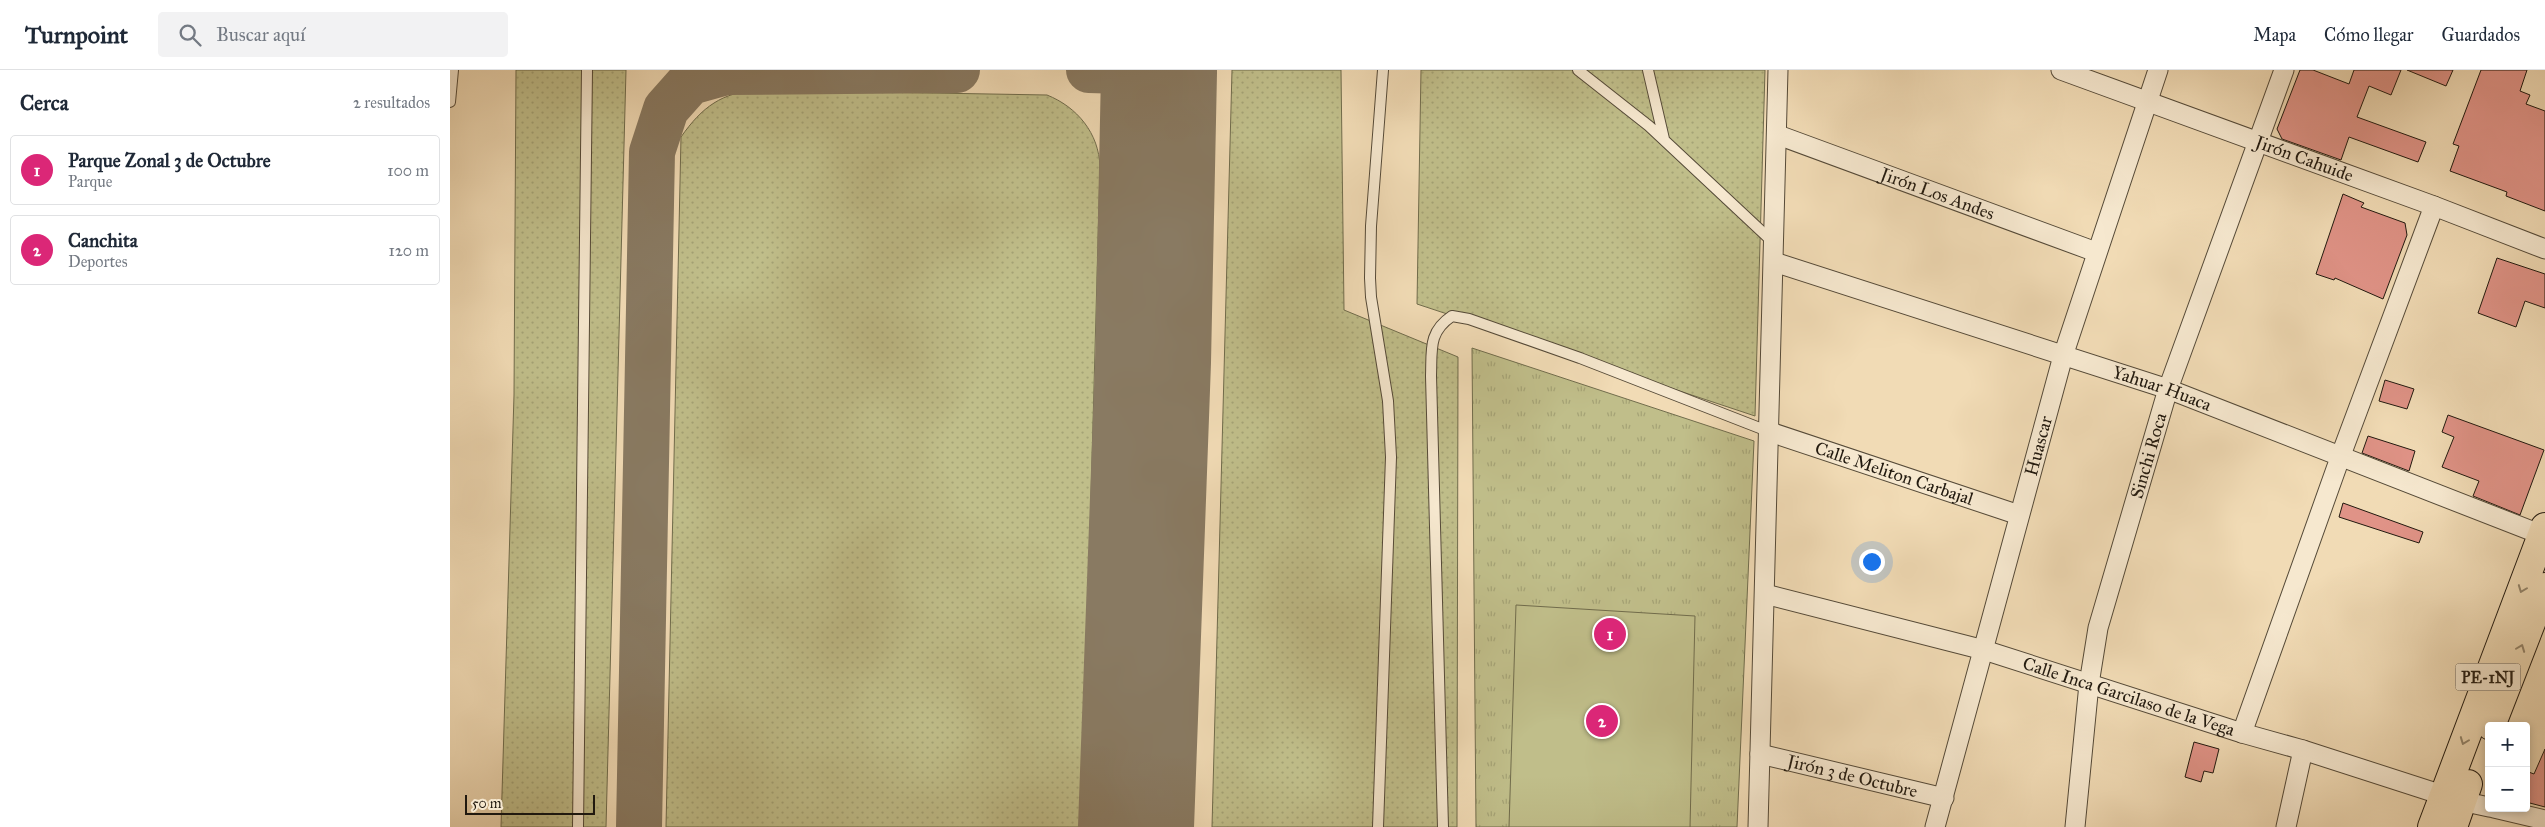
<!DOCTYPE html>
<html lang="es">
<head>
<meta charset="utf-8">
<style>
  body { margin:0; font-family:"IM FELL Great Primer",serif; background:#f2f2f3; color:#1f2937 }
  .controls { position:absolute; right:15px; bottom:15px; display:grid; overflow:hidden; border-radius:5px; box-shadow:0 2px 8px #0003 }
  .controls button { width:45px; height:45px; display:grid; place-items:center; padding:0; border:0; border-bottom:1px solid #e0e1e3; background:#fff; color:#1f2937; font:25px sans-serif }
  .scale { position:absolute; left:15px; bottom:12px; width:130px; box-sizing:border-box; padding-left:5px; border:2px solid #21190f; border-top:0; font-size:14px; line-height:18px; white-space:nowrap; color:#21190f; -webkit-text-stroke:4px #f6e8cf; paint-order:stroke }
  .you { position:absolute; left:1421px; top:491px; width:18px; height:18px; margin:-12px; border:4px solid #fff; border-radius:50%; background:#1a73e8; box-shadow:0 0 0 8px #1a73e833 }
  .badge { display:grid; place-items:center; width:32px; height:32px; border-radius:50%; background:#db2777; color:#fff; font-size:16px; font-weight:700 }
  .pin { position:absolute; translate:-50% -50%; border:2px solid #fff; box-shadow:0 1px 5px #0006 }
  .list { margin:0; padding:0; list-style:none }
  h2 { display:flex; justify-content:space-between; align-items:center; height:65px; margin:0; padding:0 20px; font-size:21px }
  h2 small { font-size:16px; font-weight:400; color:#747a83 }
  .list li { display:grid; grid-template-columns:32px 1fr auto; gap:15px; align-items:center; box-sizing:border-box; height:70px; margin:0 10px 10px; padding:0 10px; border:1px solid #e0e1e3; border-radius:5px }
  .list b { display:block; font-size:19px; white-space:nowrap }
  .list p { margin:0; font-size:16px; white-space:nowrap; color:#747a83 }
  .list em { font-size:16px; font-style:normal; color:#747a83 }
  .icon { flex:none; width:28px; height:28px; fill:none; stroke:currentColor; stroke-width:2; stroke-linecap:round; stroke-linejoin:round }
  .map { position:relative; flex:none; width:2095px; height:757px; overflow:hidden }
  header { display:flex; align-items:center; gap:30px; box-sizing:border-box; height:70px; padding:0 25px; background:#fff; border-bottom:1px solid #e0e1e3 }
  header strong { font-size:24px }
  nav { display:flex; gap:28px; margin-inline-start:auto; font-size:18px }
  .search { width:350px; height:45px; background:#f2f2f3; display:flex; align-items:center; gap:12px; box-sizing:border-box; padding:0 18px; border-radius:5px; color:#747a83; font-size:19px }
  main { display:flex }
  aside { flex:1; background:#fff }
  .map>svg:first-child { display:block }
  .grass { fill:url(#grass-dots); stroke:#706c4c }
  .park { fill:url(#park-tufts); stroke:#706c4c }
  .pitch { fill:#c0be8a; stroke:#706c4c }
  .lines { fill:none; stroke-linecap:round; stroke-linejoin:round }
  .taxiway { stroke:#897a62; stroke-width:46 }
  .runway { stroke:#897a62; stroke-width:116 }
  .building { fill:#e09387; stroke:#21190f }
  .lane-casing { stroke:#554a38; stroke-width:12 }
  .street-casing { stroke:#554a38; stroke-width:21 }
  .primary-casing { stroke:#21190f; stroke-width:30 }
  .lane { stroke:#f6e8cf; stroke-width:10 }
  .street { stroke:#f6e8cf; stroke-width:19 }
  .primary { stroke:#f1dbb5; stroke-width:28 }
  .oneway { stroke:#93846a }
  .labels { text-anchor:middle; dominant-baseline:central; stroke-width:4.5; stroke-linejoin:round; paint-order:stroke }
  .shield { fill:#f6e8cf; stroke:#615749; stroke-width:1 }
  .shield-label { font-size:16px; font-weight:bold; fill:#21190f }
  .street-label { font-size:18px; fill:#21190f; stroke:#f6e8cf }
</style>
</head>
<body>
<header>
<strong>Turnpoint</strong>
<div class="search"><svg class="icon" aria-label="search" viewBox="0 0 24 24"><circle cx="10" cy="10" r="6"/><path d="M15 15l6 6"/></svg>Buscar aquí</div>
<nav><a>Mapa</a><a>Cómo llegar</a><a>Guardados</a></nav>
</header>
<main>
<aside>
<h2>Cerca<small>2 resultados</small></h2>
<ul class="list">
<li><span class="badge">1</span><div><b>Parque Zonal 3 de Octubre</b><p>Parque</p></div><em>100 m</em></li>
<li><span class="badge">2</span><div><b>Canchita</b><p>Deportes</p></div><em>120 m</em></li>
</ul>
</aside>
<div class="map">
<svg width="2095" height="757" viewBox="0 0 2095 757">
  <defs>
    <pattern id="grass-dots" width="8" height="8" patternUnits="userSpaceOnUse" patternTransform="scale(1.25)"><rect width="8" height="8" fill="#c0be8a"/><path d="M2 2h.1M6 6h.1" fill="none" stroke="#a5a376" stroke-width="1.8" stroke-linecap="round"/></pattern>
    <pattern id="park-tufts" width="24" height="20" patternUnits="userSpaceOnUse" patternTransform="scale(1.25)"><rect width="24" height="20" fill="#c0be8a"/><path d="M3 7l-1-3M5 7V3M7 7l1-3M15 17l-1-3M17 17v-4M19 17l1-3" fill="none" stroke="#a5a376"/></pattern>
  </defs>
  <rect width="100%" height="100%" fill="#f1dbb5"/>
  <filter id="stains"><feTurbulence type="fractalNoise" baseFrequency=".004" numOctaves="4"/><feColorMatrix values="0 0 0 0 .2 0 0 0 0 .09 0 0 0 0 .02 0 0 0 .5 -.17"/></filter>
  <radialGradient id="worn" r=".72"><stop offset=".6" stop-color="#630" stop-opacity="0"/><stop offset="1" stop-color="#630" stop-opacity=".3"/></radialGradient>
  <!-- grass -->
  <path class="grass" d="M66 0H176L156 757H51L64 325Z
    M782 0H891L894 240 1008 287 1007 757H762Z
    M971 0H1315L1305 346 967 234Z
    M309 20 597 25C627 37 649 63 650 97L632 757H216L231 67C252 37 272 22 309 20Z"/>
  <!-- park -->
  <path class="park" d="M1022 278 1304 371 1287 757H1026Z"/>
  <!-- pitch -->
  <path class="pitch" d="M1066 535 1245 546 1240 757H1059Z"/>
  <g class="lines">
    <!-- taxiway -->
    <path class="taxiway" d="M639 0 709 2
      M189 757 202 82 216 39 240 12 276 2 507 0"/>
    <!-- runway -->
    <path class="runway" d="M686 757 703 292 709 2"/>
  </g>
  <!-- building -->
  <path class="building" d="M1850 0H1863L1899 14 1904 0H1951L1941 25 1919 16 1907 47 1976 72 1968 92 1899 67 1891 90 1832 69 1827 59Z
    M1957 0H2003L1996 16Z
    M2031 0H2077L2070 21 2080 25 2076 34 2095 41V141L2056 126 2057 122 2000 101 2009 76 2003 74Z
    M1893 124 1914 133 1911 137 1955 153 1957 165 1933 229 1885 208 1884 210 1866 204Z
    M2047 188 2095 204V238L2075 231 2066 257 2028 243Z
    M1935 310 1964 319 1957 339 1929 331Z
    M1998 345 2094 380 2070 445 2023 426 2029 411 1992 397 2004 367 1992 362Z
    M1918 366 1965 381 1959 401 1912 383Z
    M1893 433 1973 462 1969 473 1889 447Z
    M1744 672 1769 679 1763 703 1754 701 1751 712 1735 707Z
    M2095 679V737L2076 732V701L2084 704Z"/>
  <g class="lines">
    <defs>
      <path id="lane" d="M1128 0 1199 56 1324 173
        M1198 0 1214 69
        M0 32 3 0
        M128 757 137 0
        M928 757 941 387 938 331 921 227 920 208 921 156 933 0
        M993 757 981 306C982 280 978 262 1002 246L1019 249 1130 288 1320 362"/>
      <g id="street">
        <path id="s1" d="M1611 0 1984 136 2095 179"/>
        <path id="s2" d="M1328 65 1646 182"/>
        <path id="s3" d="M1324 192 1718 319 2092 465"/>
        <path id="s4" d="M1320 362 1569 445"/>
        <path id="s5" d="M1315 524 1534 580 1792 663 1853 680 2011 731 2039 737"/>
        <path d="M1792 663 1891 385 1984 136"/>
        <path id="s6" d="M1310 684 1494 728"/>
        <path d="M2044 738 2095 750"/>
        <path d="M1308 757 1328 0"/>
        <path id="s7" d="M1485 757 1613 286 1708 0"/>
        <path id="s8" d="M1625 757 1639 614 1648 558 1718 319 1834 0"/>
        <path d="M1836 757 1853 680"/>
      </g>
      <path id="primary" d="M2041 656 2095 517
        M1982 757 2095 457
        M2003 757 2018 714"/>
    </defs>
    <!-- lane casing -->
    <use href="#lane" class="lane-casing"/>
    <!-- street casing -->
    <use href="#street" class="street-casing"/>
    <!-- primary casing -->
    <use href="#primary" class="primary-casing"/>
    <!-- lane -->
    <use href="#lane" class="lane"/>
    <!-- street -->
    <use href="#street" class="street"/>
    <!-- primary -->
    <use href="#primary" class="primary"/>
  </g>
  <!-- one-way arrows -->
  <defs><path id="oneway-chevron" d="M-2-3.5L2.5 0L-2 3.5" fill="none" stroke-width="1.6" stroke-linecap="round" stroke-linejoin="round" transform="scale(1.25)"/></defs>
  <g class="oneway">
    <use href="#oneway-chevron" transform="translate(2072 519) rotate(111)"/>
    <use href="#oneway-chevron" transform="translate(2071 578) rotate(-69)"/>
    <use href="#oneway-chevron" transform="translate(2014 671) rotate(111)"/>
  </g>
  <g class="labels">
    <!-- shield labels -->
    <rect class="shield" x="2005.5" y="593.5" width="65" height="27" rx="4"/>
    <g class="shield-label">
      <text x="2038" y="607">PE-1NJ</text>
    </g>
    <!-- street labels -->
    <g class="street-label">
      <text stroke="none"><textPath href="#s1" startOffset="259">Jirón Cahuide</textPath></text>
      <text stroke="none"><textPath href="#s2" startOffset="170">Jirón Los Andes</textPath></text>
      <text stroke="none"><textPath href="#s3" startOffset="408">Yahuar Huaca</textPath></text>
      <text stroke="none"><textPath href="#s7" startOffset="395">Huascar</textPath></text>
      <text stroke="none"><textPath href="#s8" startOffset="380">Sinchi Roca</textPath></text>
      <text stroke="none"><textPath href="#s4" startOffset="131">Calle Meliton Carbajal</textPath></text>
      <text stroke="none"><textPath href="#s5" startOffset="378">Calle Inca Garcilaso de la Vega</textPath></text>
      <text stroke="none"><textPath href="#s6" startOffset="95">Jirón 3 de Octubre</textPath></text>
    </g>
  </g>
  <rect width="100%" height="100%" filter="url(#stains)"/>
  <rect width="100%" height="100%" fill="url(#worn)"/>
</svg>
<div class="controls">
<button>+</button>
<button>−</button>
</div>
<div class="scale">50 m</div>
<div class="you"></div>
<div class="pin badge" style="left:1160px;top:564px">1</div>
<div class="pin badge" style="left:1152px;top:651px">2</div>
</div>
</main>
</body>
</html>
